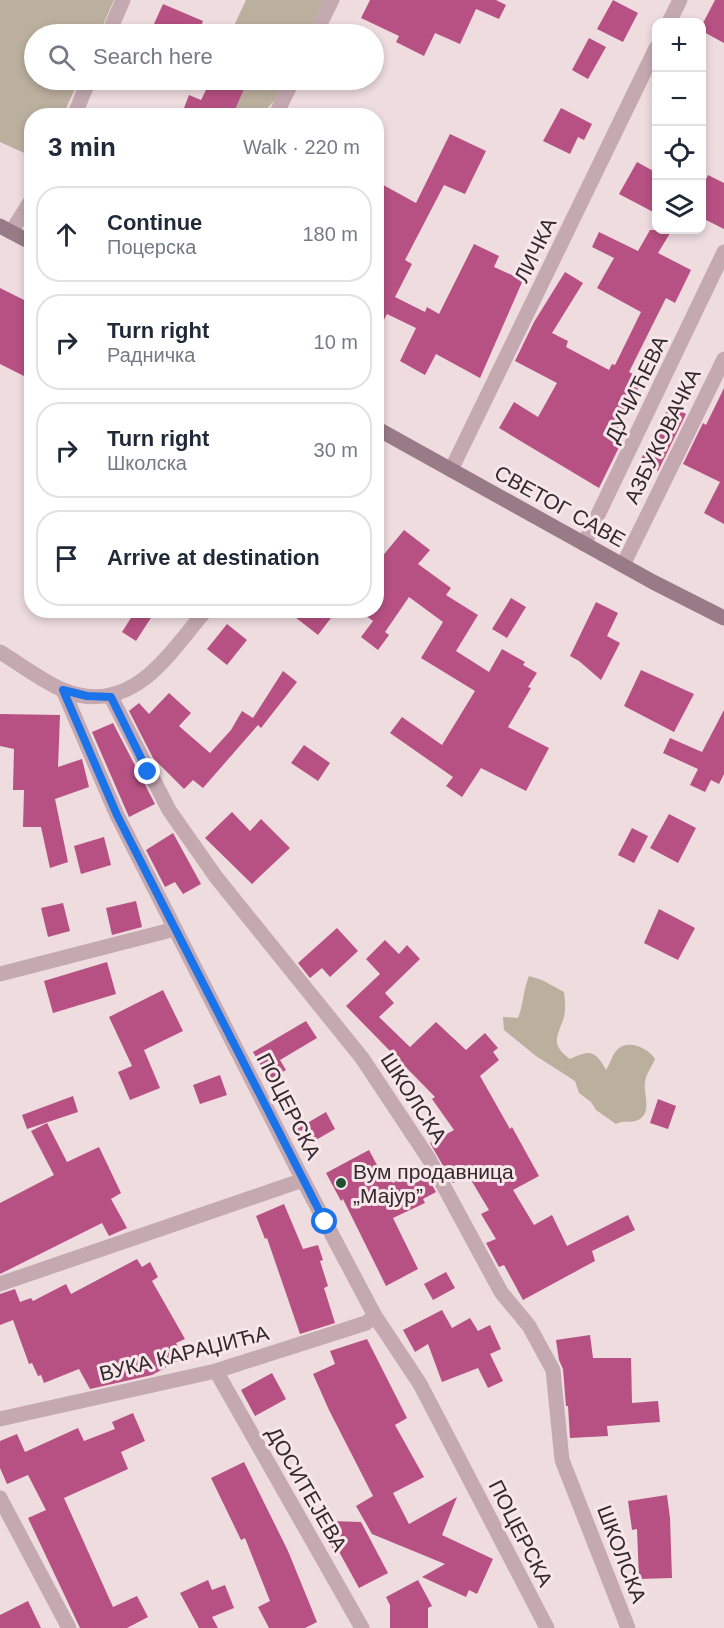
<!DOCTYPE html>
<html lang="en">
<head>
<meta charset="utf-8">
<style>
  body { margin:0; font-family:Helvetica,sans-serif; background:#f6f6f7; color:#1f2937 }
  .controls { position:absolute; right:18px; top:18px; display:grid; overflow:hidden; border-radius:12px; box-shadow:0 3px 9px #0003 }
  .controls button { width:54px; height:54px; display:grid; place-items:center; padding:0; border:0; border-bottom:2px solid #e0e1e3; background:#fff; color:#1f2937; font:30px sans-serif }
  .stop { position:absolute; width:18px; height:18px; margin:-14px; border:4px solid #1a73e8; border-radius:50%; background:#fff }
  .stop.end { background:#1a73e8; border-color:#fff; box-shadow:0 2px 6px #0008 }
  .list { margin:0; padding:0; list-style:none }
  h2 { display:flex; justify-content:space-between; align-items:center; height:78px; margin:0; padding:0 24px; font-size:26px }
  h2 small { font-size:20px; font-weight:400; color:#747a83 }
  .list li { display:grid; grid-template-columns:39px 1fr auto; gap:18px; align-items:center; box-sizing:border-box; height:96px; margin:0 12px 12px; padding:0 12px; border:2px solid #e0e1e3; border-radius:24px }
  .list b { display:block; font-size:22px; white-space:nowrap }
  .list p { margin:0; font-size:20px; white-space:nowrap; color:#747a83 }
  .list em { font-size:20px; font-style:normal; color:#747a83 }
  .icon { flex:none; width:33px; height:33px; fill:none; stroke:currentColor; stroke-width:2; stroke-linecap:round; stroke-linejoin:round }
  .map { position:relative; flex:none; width:724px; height:1628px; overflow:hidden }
  .search { position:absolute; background:#fff; box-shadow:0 3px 9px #0003; left:24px; top:24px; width:360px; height:66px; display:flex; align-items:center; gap:15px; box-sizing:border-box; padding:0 21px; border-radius:33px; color:#747a83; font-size:22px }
  .panel { position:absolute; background:#fff; box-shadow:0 3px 9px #0003; left:24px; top:108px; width:360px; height:510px; border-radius:24px }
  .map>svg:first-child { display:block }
  .green { fill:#bbaf9e }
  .building { fill:#b75183 }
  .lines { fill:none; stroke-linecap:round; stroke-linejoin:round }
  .street { stroke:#c5a9b1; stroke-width:15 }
  .secondary { stroke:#987b86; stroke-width:15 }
  .route { stroke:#1a73e8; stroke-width:8 }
  .poi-dot { fill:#234f31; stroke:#f7e7ea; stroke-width:2 }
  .labels { text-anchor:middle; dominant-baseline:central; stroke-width:6; stroke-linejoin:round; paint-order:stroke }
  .street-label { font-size:21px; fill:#33282d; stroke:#f7e7ea }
  .poi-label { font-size:21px; fill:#33282d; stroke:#f7e7ea; text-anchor:start }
</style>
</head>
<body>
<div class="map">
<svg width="724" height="1628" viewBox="0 0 724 1628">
  <rect width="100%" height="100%" fill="#eedcdf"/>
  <!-- green -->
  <path class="green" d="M0 0H114L99 34H34V80H79L63 115 32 116 31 156 0 142Z
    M246 0H324L307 34H230Z
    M248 80H286L276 99 261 115H243L236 112 235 103 237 104Z
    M529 976 542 980 564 992C565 1000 566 1008 564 1017 558 1036 549 1044 570 1059 589 1050 595 1049 606 1070 610 1064 613 1053 618 1049 629 1039 649 1049 655 1059 652 1066 646 1074 645 1082 643 1094 654 1116 635 1121 629 1123 623 1120 616 1124L596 1110 591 1102 579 1093 575 1081 536 1056 504 1030 503 1017 518 1018C524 1003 523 990 529 976Z"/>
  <!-- building -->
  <path class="building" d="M370 0H496L506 5 499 19 476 9 460 44 435 33 424 56 396 42 399 36 361 18Z
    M613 0 638 13 623 42 597 29Z
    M715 0H724V43L702 31V25Z
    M163 4 203 21 198 34H159L162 28 154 24Z
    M589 38 606 47 588 79 572 70Z
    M211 80H248L233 114 236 116H181L189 95 201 100Z
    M561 108 592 124 584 140 578 137 570 154 543 141Z
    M450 134 486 151 465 194 444 185 405 260 412 264 395 297 425 312 427 307 439 314 474 244 499 256 494 267 523 280 480 378 436 354 425 375 400 361 416 328 387 314 376 335V181L416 203Z
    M637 162 657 173V214L619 194Z
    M708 175 724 183V229L702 218V188Z
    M650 230H672L658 253 691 270 675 303 666 298 629 372 643 379 617 430 625 435 599 488 499 428 514 402 538 417 557 383 515 361 534 322 565 272 583 283 552 333 568 341 566 347 609 370 612 364 615 365 641 312 597 288 614 258 592 247 599 232 638 251Z
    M0 288 32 304V380L0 364Z
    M724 388V524L704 513 720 482 683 464 703 423 706 425Z
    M670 405 686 414 658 471 640 461Z
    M404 530 430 550 418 564 451 588 446 595 478 615 456 651 489 672 502 649 525 662 523 665 537 673 528 687 531 688 508 727 549 748 526 791 481 768 462 797 446 786 453 777 390 733 402 717 442 745 475 691 421 658 443 622 409 597 385 632 389 635 378 650 361 637 373 621 358 610H376V564Z
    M511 598 526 607 507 638 492 629Z
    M596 602 618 613 607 636 620 643 601 680 579 661 570 656Z
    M136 610H156L136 641 122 632Z
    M286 610H337L318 635Z
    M227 624 247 640 227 665 207 649Z
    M641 670 694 694 674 732 624 706Z
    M283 671 297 682 261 728 258 725 203 788 193 780 184 789 153 758 129 711 139 703 149 714 169 693 191 713 179 726 210 753 231 730 242 711 253 718Z
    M724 710V774L719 784 711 780 705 792 690 785 698 769 663 753 670 738 702 752Z
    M0 714 60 715 58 767 82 759 89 787 55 799 68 862 50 868 41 827H23L24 790H13L14 749 0 746Z
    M113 723 155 804 129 817 92 732Z
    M304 745 330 763 318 781 291 763Z
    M232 812 250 831 261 819 290 848 252 884 205 838Z
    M669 814 696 828 678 863 650 848Z
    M632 828 648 836 634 863 618 855Z
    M173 833 201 884 183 894 175 882 165 887 146 850Z
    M104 837 111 865 81 874 74 846Z
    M136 901 142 927 112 935 106 908Z
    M63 903 70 931 48 937 41 908Z
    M659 909 695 928 678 960 644 943Z
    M337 928 358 951 330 977 322 968 310 978 298 963Z
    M385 940 399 954 407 945 420 959 385 993 394 1003 379 1017 410 1047 436 1022 466 1050 485 1033 498 1048 493 1052 499 1060 480 1076 510 1129 512 1127 539 1176 513 1190 534 1225 552 1215 567 1246 628 1215 635 1230 592 1251 595 1261 523 1300 504 1265 499 1267 486 1243 496 1239 481 1214 489 1210 468 1175 453 1183 430 1143 454 1130 432 1099 435 1097 346 1006 380 974 366 959Z
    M107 962 116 994 53 1013 44 981Z
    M163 990 183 1031 144 1050 160 1088 130 1100 118 1072 132 1066 109 1017Z
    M306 1021 317 1038 280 1060 286 1070 269 1080 253 1052Z
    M220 1075 227 1095 200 1104 193 1085Z
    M73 1096 78 1112 27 1129 22 1115Z
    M658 1099 676 1106 668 1129 650 1123Z
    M326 1112 335 1129 307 1145 297 1129Z
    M47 1123 67 1162 99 1147 121 1193 111 1199 127 1228 109 1236 102 1223 0 1274V1203L54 1175 31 1131Z
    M369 1150 386 1182 391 1180 393 1183 407 1175 412 1185 427 1176 436 1192 423 1199 425 1203 393 1218 418 1269 386 1286 343 1199 341 1201 326 1173Z
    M284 1204 303 1249 318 1245 323 1260 320 1261 328 1286 324 1288 335 1323 300 1334 267 1238 265 1239 256 1216Z
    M137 1259 142 1267 150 1262 158 1277 152 1281 185 1339 176 1343 183 1358 152 1375 90 1389 79 1369 44 1383 41 1375 38 1376 32 1363 29 1364 13 1320 0 1325V1294L15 1289 20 1302 31 1298 33 1301 66 1284 71 1294Z
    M446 1272 455 1288 433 1300 424 1284Z
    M442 1310 452 1328 470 1318 478 1331 490 1325 501 1349 490 1354 503 1381 488 1388 478 1368 442 1382 428 1344 415 1352 403 1330Z
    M590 1335 593 1358H631L632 1403 658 1401 660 1422 607 1426 608 1436 570 1438 568 1406H566L563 1369 559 1360 556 1340Z
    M367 1339 407 1418 395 1425 424 1477 393 1493 409 1524 457 1497 442 1535 493 1559 477 1594 469 1590 466 1597 422 1577 445 1564 372 1534 356 1506 373 1496 329 1410 313 1374 335 1364 330 1351Z
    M272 1373 286 1399 255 1416 241 1390Z
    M133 1413 145 1441 121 1452 128 1469 64 1498 113 1607 137 1596 148 1617 127 1628H80L28 1518 46 1510 28 1475 7 1484 0 1468V1441L17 1434 25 1452 78 1428 84 1441 115 1429 112 1422Z
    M244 1462 288 1551 317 1622 305 1628H269L258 1607 270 1601 245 1538 241 1540 211 1478Z
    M667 1495 670 1518 672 1578 639 1579 637 1529 632 1530 628 1501Z
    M332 1521 361 1522 388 1573 359 1588 337 1548H332Z
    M208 1580 212 1590 225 1585 234 1608 212 1617 218 1628H199L180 1593Z
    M418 1580 432 1606 428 1608V1628H390V1605L386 1597Z
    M28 1601 41 1628H0V1615Z"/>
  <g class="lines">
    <!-- street -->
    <path class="street" d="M669 22 680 0
      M108 34 123 0
      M315 34 332 0
      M74 116 89 80
      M275 116 293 80
      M11 232 32 199
      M451 470 656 48
      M584 544 724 252
      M623 565 724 359
      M0 652C20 664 42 681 63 690 131 718 168 655 206 610
      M63 690 117 815 303 1180 375 1316 420 1384 547 1628
      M111 697 169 810 216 877 362 1058 429 1159 501 1292 529 1326 553 1370 562 1460 628 1628
      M0 974 175 929
      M0 1284 303 1180
      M216 1371 362 1628
      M0 1419 216 1371 366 1323 375 1316
      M0 1498 69 1628"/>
    <!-- secondary -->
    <path class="secondary" d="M0 226 32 243
      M376 428 653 582 724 618"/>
  </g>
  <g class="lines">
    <!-- route -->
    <path class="route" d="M148 772 111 697 87 696 63 690 117 815 325 1222"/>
  </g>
  <!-- markers -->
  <circle class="poi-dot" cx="341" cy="1183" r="6"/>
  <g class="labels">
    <!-- street labels -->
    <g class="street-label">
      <text transform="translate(535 250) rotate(-64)">ЛИЧКА</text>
      <text transform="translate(636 389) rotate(-64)">ДУЧИЋЕВА</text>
      <text transform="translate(662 436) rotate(-64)">АЗБУКОВАЧКА</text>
      <text transform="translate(560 506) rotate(29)">СВЕТОГ САВЕ</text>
      <text transform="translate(414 1098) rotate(57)">ШКОЛСКА</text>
      <text transform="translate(289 1106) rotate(63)">ПОЦЕРСКА</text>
      <text transform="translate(184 1353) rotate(-14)">ВУКА КАРАЏИЋА</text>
      <text transform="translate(307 1489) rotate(60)">ДОСИТЕЈЕВА</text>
      <text transform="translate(521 1533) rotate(63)">ПОЦЕРСКА</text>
      <text transform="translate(622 1554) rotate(69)">ШКОЛСКА</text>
    </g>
    <!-- poi labels -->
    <g class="poi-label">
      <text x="353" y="1171">Вум продавница<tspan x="353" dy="24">„Мајур”</tspan></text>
    </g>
  </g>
</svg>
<div class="controls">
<button>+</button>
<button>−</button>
<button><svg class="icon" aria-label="locate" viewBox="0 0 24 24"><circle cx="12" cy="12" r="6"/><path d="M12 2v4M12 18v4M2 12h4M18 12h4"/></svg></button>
<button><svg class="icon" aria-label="layers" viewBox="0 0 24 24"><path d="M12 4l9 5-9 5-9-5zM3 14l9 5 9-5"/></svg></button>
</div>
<div class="stop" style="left:325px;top:1222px"></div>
<div class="stop end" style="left:148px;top:772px"></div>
<div class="search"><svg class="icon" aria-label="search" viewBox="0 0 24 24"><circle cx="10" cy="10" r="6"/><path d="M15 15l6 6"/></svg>Search here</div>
<section class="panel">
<h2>3 min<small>Walk · 220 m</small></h2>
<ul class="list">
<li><svg class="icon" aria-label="ahead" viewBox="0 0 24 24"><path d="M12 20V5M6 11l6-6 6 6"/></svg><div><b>Continue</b><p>Поцерска</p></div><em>180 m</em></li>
<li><svg class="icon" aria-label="right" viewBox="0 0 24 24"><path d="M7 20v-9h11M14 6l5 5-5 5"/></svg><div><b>Turn right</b><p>Радничка</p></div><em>10 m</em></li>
<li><svg class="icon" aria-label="right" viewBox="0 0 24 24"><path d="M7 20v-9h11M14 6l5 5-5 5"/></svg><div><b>Turn right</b><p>Школска</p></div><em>30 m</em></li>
<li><svg class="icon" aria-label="arrive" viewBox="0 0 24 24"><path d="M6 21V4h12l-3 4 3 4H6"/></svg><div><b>Arrive at destination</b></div></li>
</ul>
</section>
</div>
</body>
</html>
